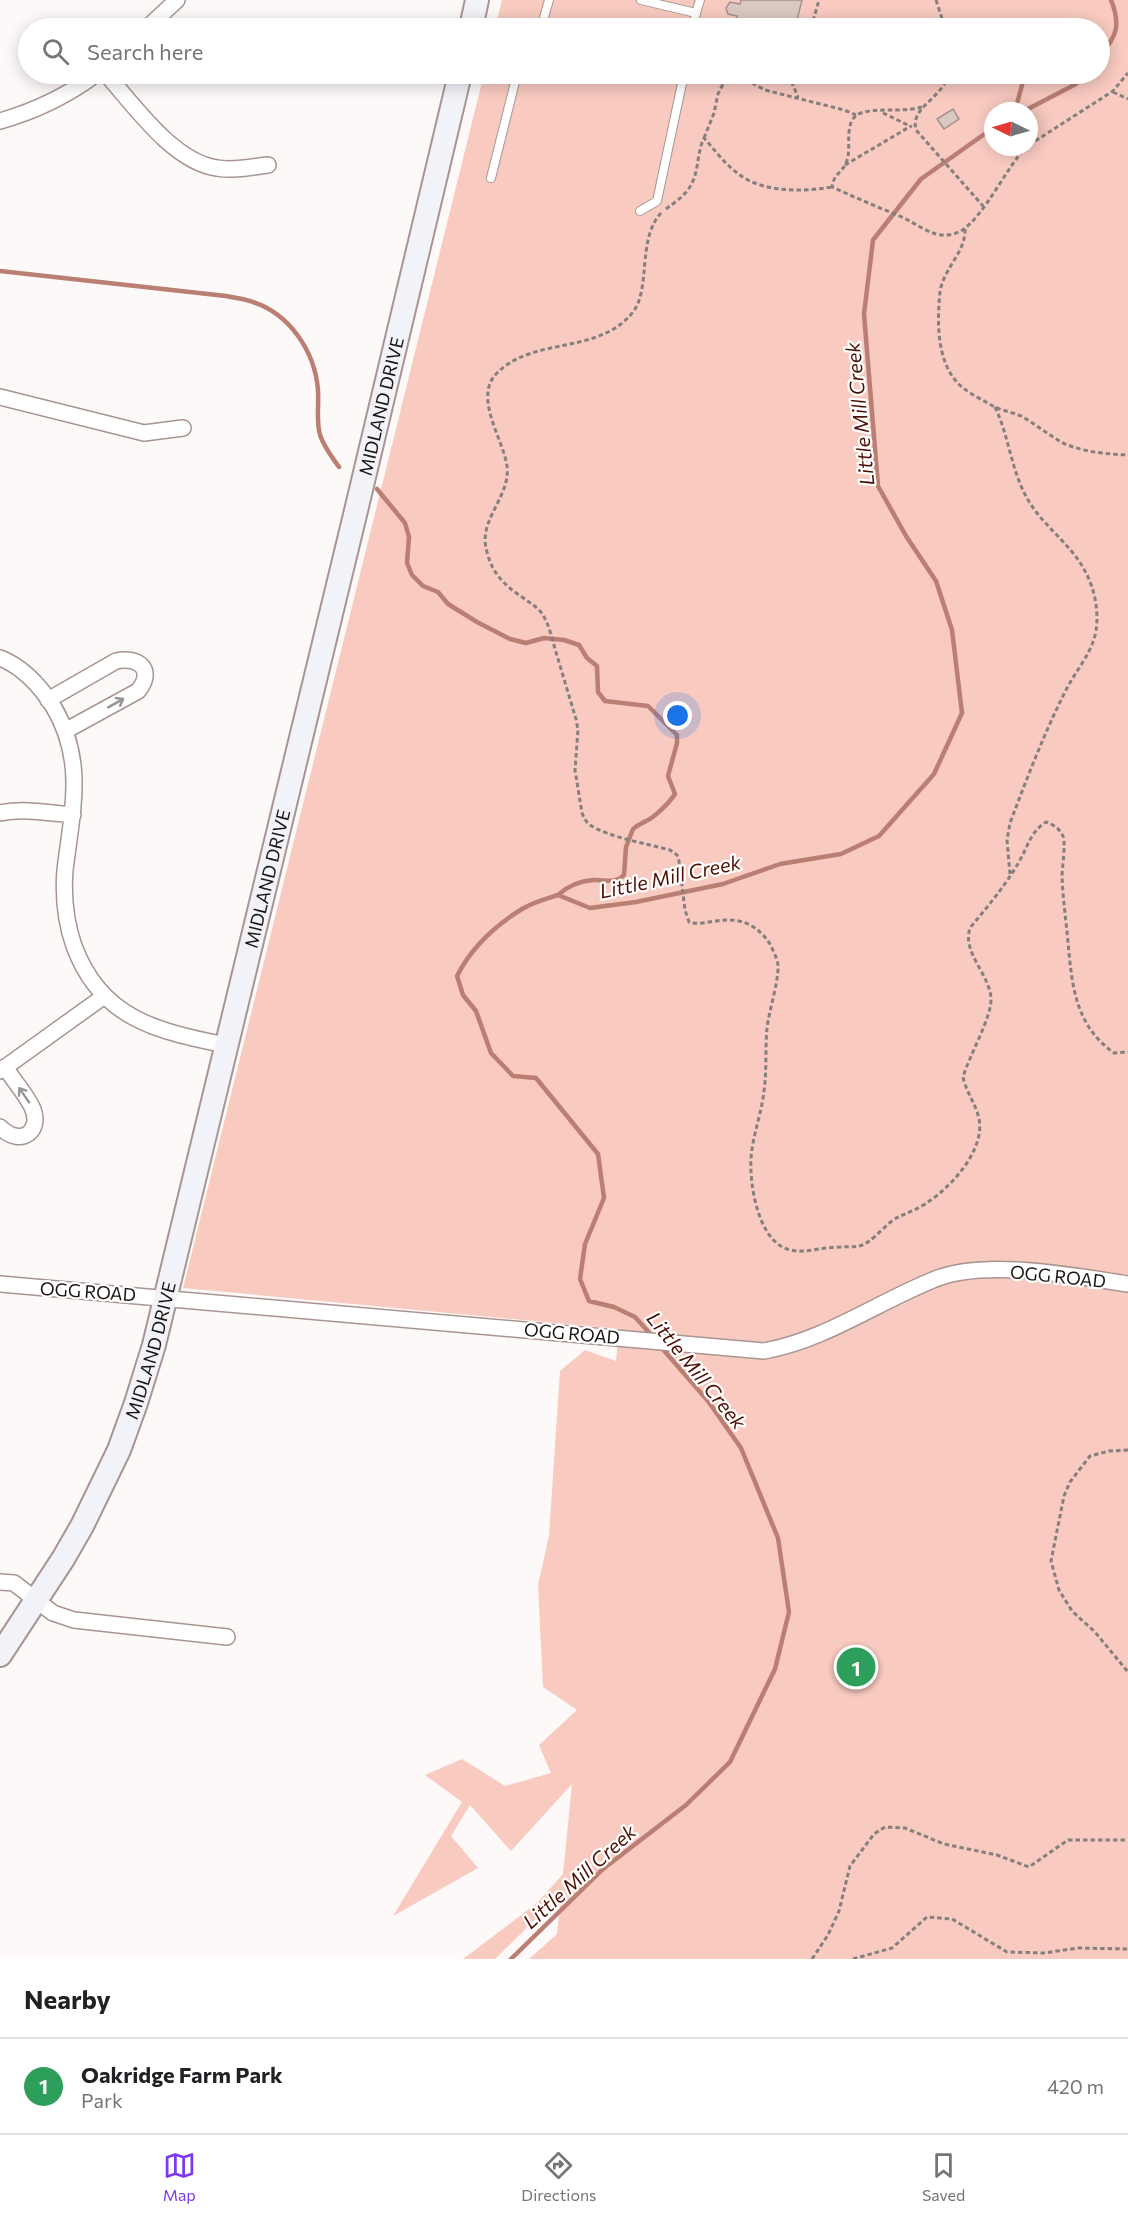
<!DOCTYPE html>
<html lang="en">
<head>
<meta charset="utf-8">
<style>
  body { margin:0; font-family:Commissioner,sans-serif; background:#f6f6f6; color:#202124 }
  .compass { position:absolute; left:984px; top:102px; width:54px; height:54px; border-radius:50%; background:#fff; box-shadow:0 3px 15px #0003; rotate:275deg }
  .you { position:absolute; left:678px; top:716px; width:21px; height:21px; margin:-15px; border:4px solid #fff; border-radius:50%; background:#1a73e8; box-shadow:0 0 0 9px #1a73e833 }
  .badge { display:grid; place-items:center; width:39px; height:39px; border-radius:50%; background:#7c3aed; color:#fff; font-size:20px; font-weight:700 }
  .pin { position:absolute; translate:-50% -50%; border:3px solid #fff; box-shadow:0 2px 6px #0006 }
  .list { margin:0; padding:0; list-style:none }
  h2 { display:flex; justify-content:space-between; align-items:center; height:78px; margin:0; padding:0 24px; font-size:26px }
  h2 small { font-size:20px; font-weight:400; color:#757577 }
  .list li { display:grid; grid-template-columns:39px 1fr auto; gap:18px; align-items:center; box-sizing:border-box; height:96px; padding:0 24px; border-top:2px solid #e0e0e0 }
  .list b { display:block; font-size:22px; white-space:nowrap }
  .list p { margin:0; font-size:20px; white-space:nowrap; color:#757577 }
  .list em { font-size:20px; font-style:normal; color:#757577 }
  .icon { flex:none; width:33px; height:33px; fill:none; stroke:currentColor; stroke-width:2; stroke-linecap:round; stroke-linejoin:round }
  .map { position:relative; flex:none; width:1128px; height:1959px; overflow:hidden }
  .search { position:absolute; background:#fff; box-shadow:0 3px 15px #0003; left:18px; right:18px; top:18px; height:66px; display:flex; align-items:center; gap:15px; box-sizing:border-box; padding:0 21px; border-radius:33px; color:#757577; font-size:22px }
  .sheet { height:174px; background:#fff }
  nav { display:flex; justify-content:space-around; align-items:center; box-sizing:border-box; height:84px; border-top:2px solid #e0e0e0; background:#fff; font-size:16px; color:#757577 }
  nav a { display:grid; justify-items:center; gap:3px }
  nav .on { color:#7c3aed }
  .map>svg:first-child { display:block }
  .green { fill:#f8cac0; fill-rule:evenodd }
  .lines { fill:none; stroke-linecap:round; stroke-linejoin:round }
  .stream { stroke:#ba7e72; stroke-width:4.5 }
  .building { fill:#dcc8c3; stroke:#a3918d; stroke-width:1.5 }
  .service-casing { stroke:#a89591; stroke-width:10 }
  .minor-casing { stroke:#a89591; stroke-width:18 }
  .secondary-casing { stroke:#a89591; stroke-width:26 }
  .path { stroke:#857f7e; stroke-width:3; stroke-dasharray:4.5 3; stroke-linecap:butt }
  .service { stroke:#fff; stroke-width:8 }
  .minor { stroke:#fff; stroke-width:15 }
  .secondary { stroke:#f1f3f9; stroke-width:22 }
  .oneway { stroke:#989595 }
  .labels { text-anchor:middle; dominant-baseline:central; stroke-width:4.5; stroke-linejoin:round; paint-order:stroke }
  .street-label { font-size:18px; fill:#1b1413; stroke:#fff }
  .water-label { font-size:20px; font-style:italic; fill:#4e1005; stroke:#fff }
</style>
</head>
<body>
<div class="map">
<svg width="1128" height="1959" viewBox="0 0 1128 1959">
  <rect width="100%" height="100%" fill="#fdf9f8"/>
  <!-- green -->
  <path class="green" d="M502 0H1128V1959H529L557 1934 561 1894 495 1959H463L537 1903 563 1874 572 1784 511 1851 470 1805 451 1836 478 1868 393 1916 462 1802 425 1775 462 1759 505 1786 551 1773 539 1745 577 1710 543 1687 538 1585 549 1536 560 1371 585 1350 616 1361 619 1329 183 1288 484 74H1100V28H495ZM993 111H1029V147H993Z"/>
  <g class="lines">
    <!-- stream -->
    <path class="stream" d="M1100 56C1117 36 1121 25 1111 0
      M1015 111 1025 74
      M1024 111 1076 84 1085 74
      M0 271 226 296C235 298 245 299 253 302 290 314 315 352 318 390 319 405 316 421 320 435 324 447 332 457 339 467
      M377 489 405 523 409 537 407 563 412 575 423 586 438 592 448 604 477 622 510 639 526 643 544 638 564 640 579 645 587 658 597 666 598 692 605 701 648 706 677 735V743L668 776 675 794C670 802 654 818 646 821 641 824 637 825 633 829L626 847 624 875C614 885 605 879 593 880 579 881 568 886 558 895
      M654 1338 635 1317 614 1307 589 1301 580 1279 585 1244 604 1198 598 1154 536 1078 513 1076 491 1053 476 1011 463 995 457 976C471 948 496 925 522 909 533 902 546 899 558 895L590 908 636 902 723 884 780 864 841 854 879 836 934 774 962 713 952 630 936 581 906 536 878 486 864 314 873 240 921 179 993 128
      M511 1959 603 1869 686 1805 730 1762 775 1669 789 1612 778 1538 741 1448 708 1401 661 1347"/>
  </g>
  <!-- building -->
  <path class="building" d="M741 0H802L796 24 783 20 781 28H734L737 16 728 14 726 8 730 2 740 4Z
    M953 109 959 119 944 129 937 119Z"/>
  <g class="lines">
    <defs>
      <path id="service" d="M641 0 696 13 700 0
        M541 28 549 0
        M693 28 696 13
        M491 178 517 74
        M640 211 657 201 684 74"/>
      <path id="minor" d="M147 28 177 0
        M106 74C134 105 173 162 217 168 234 171 251 167 268 165
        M0 121C35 111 67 96 96 74
        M0 397 144 433 183 428
        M0 658C23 667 40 686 53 706 86 761 72 811 65 870 63 895 66 923 74 946 101 1019 157 1031 225 1045
        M48 700 116 661C139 656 155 670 138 691L65 731
        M0 813C24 808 49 813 73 815
        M0 1071 103 997
        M0 1127C21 1148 43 1131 32 1107 25 1093 13 1080 5 1067
        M0 1284 764 1351C825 1340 876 1303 933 1280 983 1258 1074 1276 1128 1284
        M0 1582 14 1583 53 1613 74 1620 227 1637"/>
      <g id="secondary">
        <path d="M471 28 477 0"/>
        <path id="s1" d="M0 1655 63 1559 82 1526 119 1450 136 1403 154 1345 354 519 460 74"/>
      </g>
    </defs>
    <!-- service casing -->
    <use href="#service" class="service-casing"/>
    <!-- minor casing -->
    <use href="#minor" class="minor-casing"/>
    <!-- secondary casing -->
    <use href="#secondary" class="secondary-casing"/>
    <!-- path -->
    <path class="path" d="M936 0 945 28
      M811 28 819 0
      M709 74 714 75 723 84
      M792 74V83L798 97
      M948 74C943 99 910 106 916 130L983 206
      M1113 92 1128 99
      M922 107C902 113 880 107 861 113 855 115 851 120 850 126 847 138 851 152 846 163 842 173 834 173 832 187 856 198 880 208 904 218 914 223 924 230 933 233 943 237 956 235 964 229 987 211 1005 170 1026 147
      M883 113 912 127
      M704 138 714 113 718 94 723 84 732 78 741 77 765 90 844 110 856 115
      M1029 145 1113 91 1128 73
      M845 165 911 126
      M666 209C675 202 685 196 691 185 699 171 697 152 704 138 714 149 724 163 736 172 761 193 801 192 832 187
      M661 213C637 239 651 289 633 312 599 355 536 336 498 372 472 396 503 438 507 466 511 497 477 520 487 552 492 573 505 586 522 597 530 603 538 607 543 615 549 625 552 638 555 649 562 672 569 696 576 719L578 730 575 770 582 813C584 818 586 822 590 825 608 837 648 844 670 850L677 855 679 861 685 910 689 922C698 925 707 922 716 921 739 917 757 924 770 944 773 950 777 958 778 965 779 980 769 1011 767 1028 765 1049 767 1070 764 1091 761 1118 749 1144 751 1171 752 1197 762 1245 791 1250 804 1253 815 1249 827 1248 861 1244 857 1254 884 1228 895 1217 901 1216 914 1210 943 1197 986 1153 979 1119 976 1104 966 1092 963 1077 969 1056 992 1017 991 998 989 973 962 953 970 928 988 906 1006 885 1020 860 1028 846 1031 831 1046 822 1054 825 1059 828 1063 836 1066 844 1062 867 1062 877 1063 899 1066 921 1068 942 1072 986 1075 1025 1114 1053L1128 1052
      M965 229C966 252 943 269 940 292 937 322 936 365 962 387 970 394 983 400 993 406 1002 411 1013 412 1023 417 1036 425 1048 434 1061 442 1081 452 1106 454 1128 455
      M995 407C1009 436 1011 470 1027 498 1042 526 1072 544 1086 573 1095 590 1099 612 1096 631 1092 653 1077 669 1067 688 1045 731 1027 778 1010 823L1007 840 1010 874
      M1128 1450 1109 1451 1090 1456 1070 1482 1064 1496 1051 1561 1059 1590 1072 1611 1095 1632 1128 1672
      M812 1959 828 1935 839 1911 850 1866 874 1834 885 1827 905 1828 944 1844 997 1855 1029 1867 1068 1840H1128
      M853 1959 892 1948 927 1917 952 1919 1007 1952 1044 1953 1078 1948 1128 1949"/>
    <!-- service -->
    <use href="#service" class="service"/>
    <!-- minor -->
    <use href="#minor" class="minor"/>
    <!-- secondary -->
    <use href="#secondary" class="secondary"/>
  </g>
  <!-- one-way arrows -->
  <defs><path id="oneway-shaft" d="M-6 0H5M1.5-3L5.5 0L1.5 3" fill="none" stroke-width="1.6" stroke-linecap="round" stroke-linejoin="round" transform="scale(1.5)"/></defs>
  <g class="oneway">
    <use href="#oneway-shaft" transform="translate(116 703) rotate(-29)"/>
    <use href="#oneway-shaft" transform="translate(24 1095) rotate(-125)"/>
  </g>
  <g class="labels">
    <!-- street labels -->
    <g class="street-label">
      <text stroke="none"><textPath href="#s1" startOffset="1314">MIDLAND DRIVE</textPath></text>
      <text stroke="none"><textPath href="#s1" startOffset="828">MIDLAND DRIVE</textPath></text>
      <text transform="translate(1058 1276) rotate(6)">OGG ROAD</text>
      <text transform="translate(88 1291) rotate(4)">OGG ROAD</text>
      <text transform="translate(572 1333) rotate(5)">OGG ROAD</text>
      <text stroke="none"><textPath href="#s1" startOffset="342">MIDLAND DRIVE</textPath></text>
    </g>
    <!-- water labels -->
    <g class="water-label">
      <text transform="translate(859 414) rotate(-96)">Little Mill Creek</text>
      <text transform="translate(670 876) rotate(-12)">Little Mill Creek</text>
      <text transform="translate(697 1370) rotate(51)">Little Mill Creek</text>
      <text transform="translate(579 1876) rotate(-42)">Little Mill Creek</text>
    </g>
  </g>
</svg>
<svg class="compass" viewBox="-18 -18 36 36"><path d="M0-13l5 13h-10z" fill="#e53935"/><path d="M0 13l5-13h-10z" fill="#757577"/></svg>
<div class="you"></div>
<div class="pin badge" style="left:856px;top:1667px;background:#2e9e5b">1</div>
<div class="search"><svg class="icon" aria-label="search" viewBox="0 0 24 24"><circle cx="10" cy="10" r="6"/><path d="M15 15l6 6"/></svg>Search here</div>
</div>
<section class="sheet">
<h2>Nearby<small></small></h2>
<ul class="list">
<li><span class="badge" style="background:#2e9e5b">1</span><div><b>Oakridge Farm Park</b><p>Park</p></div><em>420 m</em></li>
</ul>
</section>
<nav>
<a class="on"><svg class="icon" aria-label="map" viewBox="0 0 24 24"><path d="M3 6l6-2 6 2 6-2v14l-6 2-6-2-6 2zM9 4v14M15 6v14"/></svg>Map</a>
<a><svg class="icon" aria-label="directions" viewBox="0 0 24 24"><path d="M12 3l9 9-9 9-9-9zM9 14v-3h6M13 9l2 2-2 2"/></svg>Directions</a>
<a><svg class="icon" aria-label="saved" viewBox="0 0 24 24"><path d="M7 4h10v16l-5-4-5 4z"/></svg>Saved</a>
</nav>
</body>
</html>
